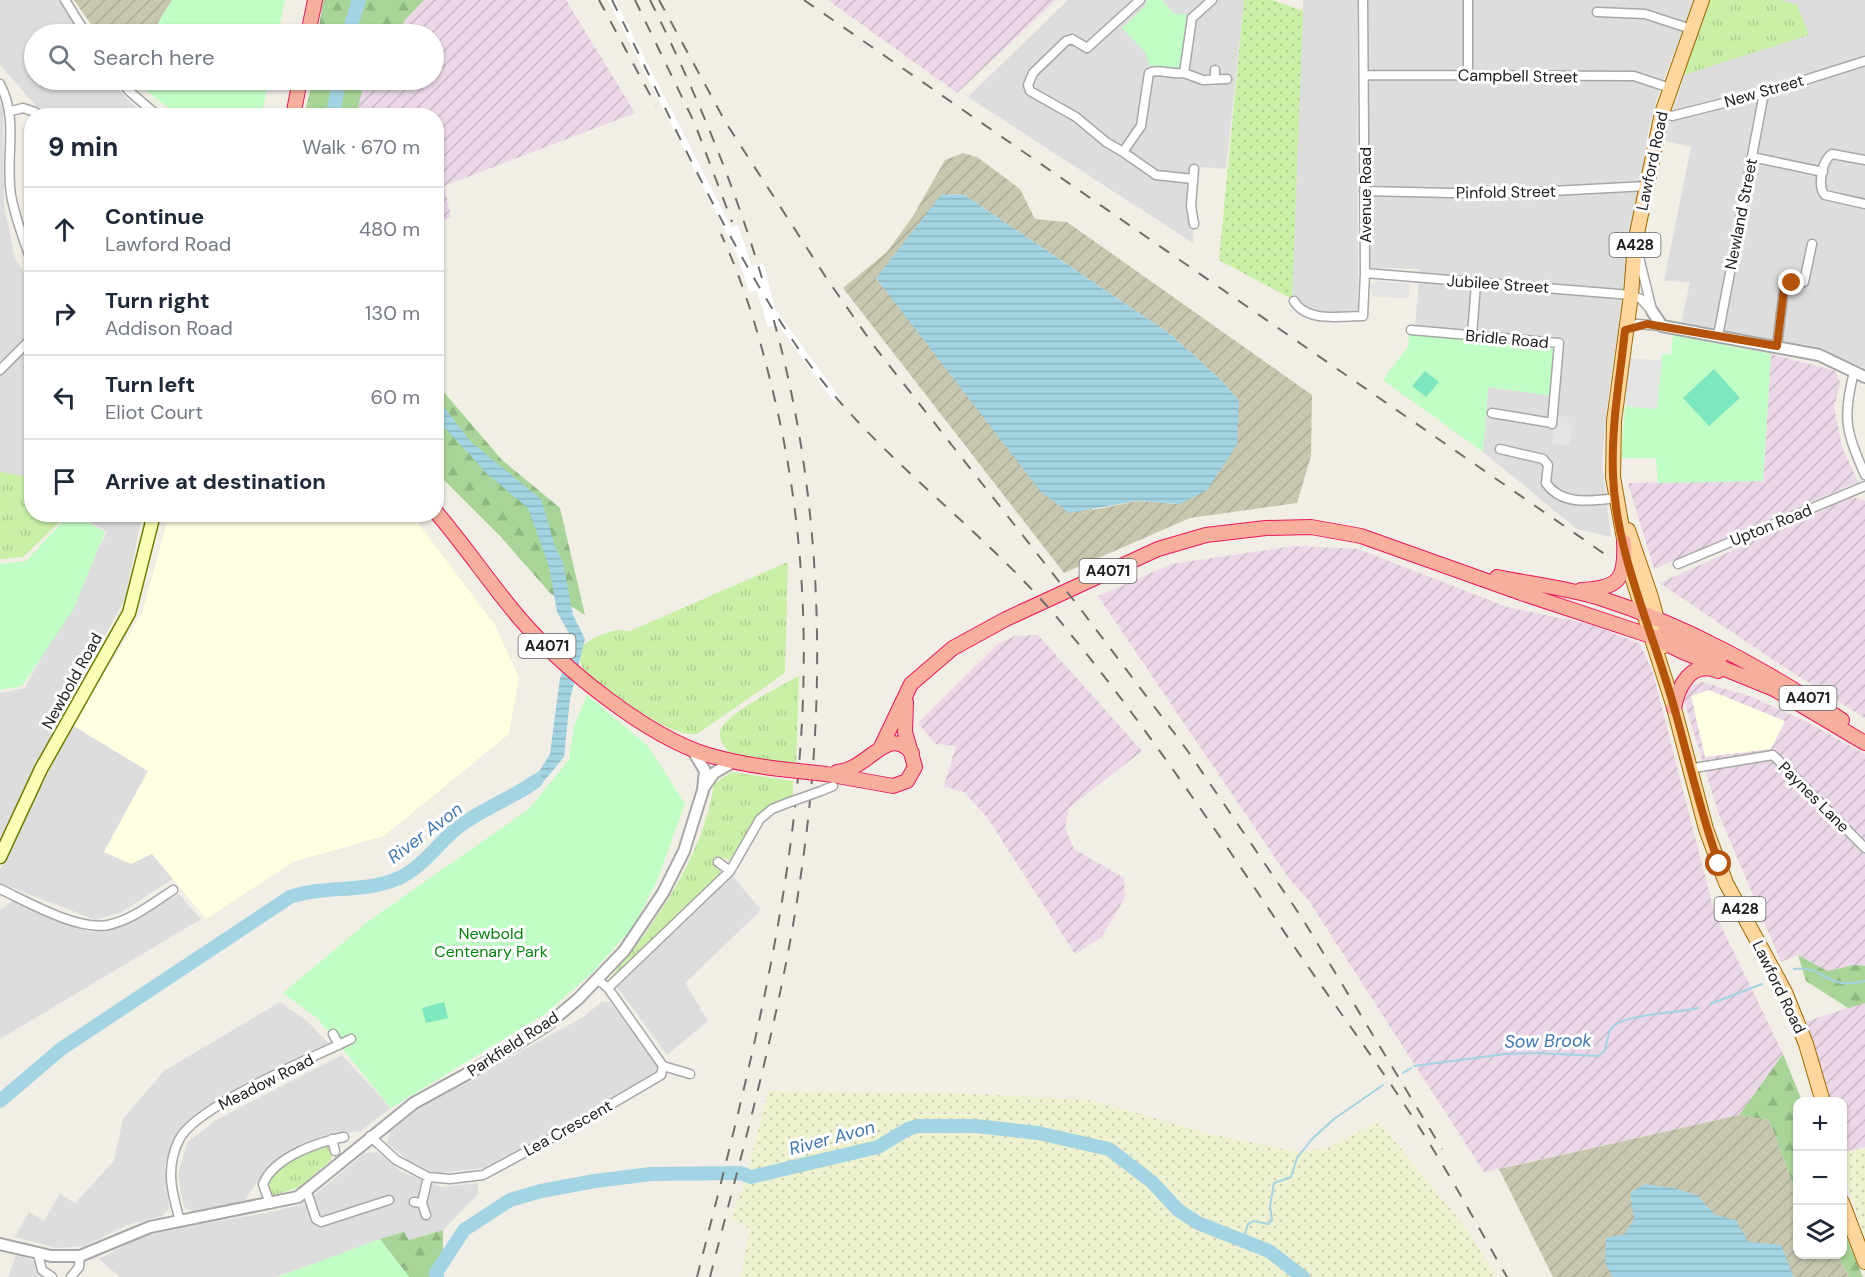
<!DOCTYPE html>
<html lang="en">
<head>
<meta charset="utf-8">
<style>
  body { margin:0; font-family:"DM Sans",sans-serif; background:#f2f2f3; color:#1f2937 }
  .controls { position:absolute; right:18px; bottom:18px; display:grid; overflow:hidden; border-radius:12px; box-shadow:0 2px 4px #0004 }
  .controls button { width:54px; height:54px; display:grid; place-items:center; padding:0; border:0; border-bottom:2px solid #e0e1e3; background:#fff; color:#1f2937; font:30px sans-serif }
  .stop { position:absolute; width:18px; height:18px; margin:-14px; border:4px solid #b45309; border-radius:50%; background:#fff }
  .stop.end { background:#b45309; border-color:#fff; box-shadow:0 2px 6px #0008 }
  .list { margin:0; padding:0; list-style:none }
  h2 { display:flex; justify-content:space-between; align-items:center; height:78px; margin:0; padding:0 24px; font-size:26px }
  h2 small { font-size:20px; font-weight:400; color:#747a83 }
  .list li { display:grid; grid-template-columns:39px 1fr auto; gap:18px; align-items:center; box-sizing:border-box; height:84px; padding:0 24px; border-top:2px solid #e0e1e3 }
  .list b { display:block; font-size:22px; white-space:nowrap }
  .list p { margin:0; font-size:20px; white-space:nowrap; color:#747a83 }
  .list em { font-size:20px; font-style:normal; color:#747a83 }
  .icon { flex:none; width:33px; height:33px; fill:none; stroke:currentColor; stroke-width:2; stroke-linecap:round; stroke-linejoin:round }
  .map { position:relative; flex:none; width:1865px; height:1277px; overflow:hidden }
  .search { position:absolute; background:#fff; box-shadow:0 2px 4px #0004; left:24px; top:24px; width:420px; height:66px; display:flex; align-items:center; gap:15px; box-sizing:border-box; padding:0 21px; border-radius:33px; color:#747a83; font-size:22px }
  .panel { position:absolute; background:#fff; box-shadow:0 2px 4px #0004; left:24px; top:108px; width:420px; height:414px; border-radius:24px }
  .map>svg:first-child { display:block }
  .residential { fill:#dedddd }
  .industrial { fill:url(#industrial-furrows) }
  .education { fill:#ffffe1 }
  .construction { fill:url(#construction-furrows); fill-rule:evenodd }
  .farmland { fill:url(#farmland-dots) }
  .grass { fill:url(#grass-tufts) }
  .forest { fill:url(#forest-firs) }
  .park { fill:#c0fec5 }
  .garden { fill:url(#garden-dots) }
  .pitch { fill:#7de7bf }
  .parking { fill:#e4e4e4 }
  .water { fill:url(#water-rules) }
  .pier { fill:#fff }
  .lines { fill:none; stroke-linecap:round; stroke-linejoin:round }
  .stream { stroke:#a2d4e3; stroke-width:2 }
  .river { stroke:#a2d4e3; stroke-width:14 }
  .minor-casing { stroke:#a7a7a7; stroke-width:11 }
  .tertiary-casing { stroke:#a7a7a7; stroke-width:14 }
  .secondary-casing { stroke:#6f7e00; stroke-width:15 }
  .primary-casing { stroke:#9c6a00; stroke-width:16 }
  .trunk-casing { stroke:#ec165d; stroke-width:16 }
  .minor { stroke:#fff; stroke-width:8 }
  .tertiary { stroke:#fff; stroke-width:10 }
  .secondary { stroke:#fbffb6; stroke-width:12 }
  .primary { stroke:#ffd69d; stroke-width:14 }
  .trunk { stroke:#f7ae9b; stroke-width:14 }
  .rail { stroke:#6e6e6e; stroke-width:2; stroke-dasharray:12 12; stroke-linecap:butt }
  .minor-bridge-casing { stroke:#a7a7a7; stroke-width:11; stroke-linecap:butt }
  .trunk-bridge-casing { stroke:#ec165d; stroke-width:16; stroke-linecap:butt }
  .minor-bridge { stroke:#fff; stroke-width:8 }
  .trunk-bridge { stroke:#f7ae9b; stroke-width:14 }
  .route { stroke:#b45309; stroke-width:8 }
  .labels { text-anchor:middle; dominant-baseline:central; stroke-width:6; stroke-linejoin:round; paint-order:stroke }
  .shield { fill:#fff; stroke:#636363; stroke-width:1.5 }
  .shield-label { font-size:15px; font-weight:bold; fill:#202020 }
  .street-label { font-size:16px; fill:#202020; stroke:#fff }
  .park-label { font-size:16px; fill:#02850e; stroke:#fff }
  .water-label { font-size:18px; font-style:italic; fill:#4078b2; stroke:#fff }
</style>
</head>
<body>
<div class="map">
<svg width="1865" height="1277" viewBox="0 0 1865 1277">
  <defs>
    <pattern id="industrial-furrows" width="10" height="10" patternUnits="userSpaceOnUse" patternTransform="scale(1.5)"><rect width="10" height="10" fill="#ebd7e7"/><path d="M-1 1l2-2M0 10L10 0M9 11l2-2" fill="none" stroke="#c9b8c6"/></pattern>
    <pattern id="construction-furrows" width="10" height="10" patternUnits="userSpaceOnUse" patternTransform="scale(1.5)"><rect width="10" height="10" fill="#c7c7b0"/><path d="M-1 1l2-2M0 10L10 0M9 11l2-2" fill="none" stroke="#abab97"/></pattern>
    <pattern id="farmland-dots" width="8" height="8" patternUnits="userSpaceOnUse" patternTransform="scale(1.5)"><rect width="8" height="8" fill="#eff2d0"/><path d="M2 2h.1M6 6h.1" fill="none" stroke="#cdcfb2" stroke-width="1.8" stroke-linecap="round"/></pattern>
    <pattern id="grass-tufts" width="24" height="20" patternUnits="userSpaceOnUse" patternTransform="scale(1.5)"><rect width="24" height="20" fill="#caf0a7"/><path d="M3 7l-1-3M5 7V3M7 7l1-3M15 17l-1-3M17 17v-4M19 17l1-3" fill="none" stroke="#adce8f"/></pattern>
    <pattern id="forest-firs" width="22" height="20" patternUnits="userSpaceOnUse" patternTransform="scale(1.5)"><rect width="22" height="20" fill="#a8d597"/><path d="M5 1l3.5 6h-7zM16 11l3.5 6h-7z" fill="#90b782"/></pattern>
    <pattern id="garden-dots" width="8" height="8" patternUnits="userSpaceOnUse" patternTransform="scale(1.5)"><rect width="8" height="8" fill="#caf0a7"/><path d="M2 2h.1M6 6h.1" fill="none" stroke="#adce8f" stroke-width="1.8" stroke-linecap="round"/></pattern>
    <pattern id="water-rules" width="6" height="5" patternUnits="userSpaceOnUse" patternTransform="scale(1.5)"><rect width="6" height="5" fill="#a2d4e3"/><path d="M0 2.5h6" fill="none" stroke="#8bb6c2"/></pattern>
  </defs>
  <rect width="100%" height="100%" fill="#f1eee6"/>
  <!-- residential -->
  <path class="residential" d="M0 0H59L82 34H34V80H112L124 96 144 115H44L0 65Z
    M1068 0H1244L1226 169 1190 166 1187 210 1194 226 1193 243 968 97Z
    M1303 0H1357L1358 313 1309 312 1292 299Z
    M1368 0H1695L1660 88 1649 127 1635 214 1608 399 1602 463 1611 537 1577 529 1483 452 1488 387 1558 396 1561 342 1415 327 1420 269 1370 268Z
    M1709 0H1865V368L1807 345 1681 323 1690 282 1664 281 1691 147 1663 140Z
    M0 103 3 108 4 205 15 258 31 285V477L0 472Z
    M77 515H142L125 599 92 659 0 842V693L25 688 107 532Z
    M72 725 148 771 104 852 152 853 173 879 120 913 96 920 0 883V870Z
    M732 875 761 910 685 983 708 1021 667 1055 617 987Z
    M179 894 201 919 0 1039V910L13 901 89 932 122 926Z
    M280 1002 307 1021 329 1044 204 1108 173 1140 165 1164 169 1209 162 1216 127 1225 85 1246 56 1248 15 1237 29 1212 44 1221 60 1194 75 1203 114 1161 123 1119 164 1071Z
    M602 1002H610L658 1065 656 1074 484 1168 439 1173 417 1168 387 1143 390 1132 421 1107 583 1017Z
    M342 1055 391 1108 361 1131 321 1136 294 1148 265 1171 244 1201 195 1213 184 1207 178 1175 187 1143 216 1120Z
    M377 1152 402 1172 441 1187 478 1183V1194L443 1230 409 1240 404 1232 275 1277H120L99 1259 151 1232 266 1213 304 1204 365 1153Z
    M16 1255 35 1261 42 1277H8Z"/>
  <!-- industrial -->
  <path class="industrial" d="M424 0H566L635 113 444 186 451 217 437 223 436 116H356L365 80H434V34H402L404 21Z
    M828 0H1056L957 93Z
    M1771 354 1836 371 1840 383 1834 408 1839 432 1842 447 1858 482 1654 569 1628 483 1763 481Z
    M1852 497 1865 501V718L1776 662 1660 583Z
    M1294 546 1358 549 1507 607 1593 625 1640 644 1653 673 1714 911 1783 1054 1739 1115 1484 1172 1309 901 1288 877 1098 596 1172 564Z
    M1038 635 1142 751 1069 808 1065 828 1074 849 1124 878 1125 897 1102 937 1075 954 987 817 964 792 944 786 956 746 936 744 918 723 999 643 1015 636Z
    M1703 682 1752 697 1807 722 1865 754V966L1854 965 1827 971 1798 955 1781 962 1718 812 1683 697 1688 687Z
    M1865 1002V1147L1843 1152 1842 1102 1825 1101 1805 1022Z"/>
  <!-- education -->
  <path class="education" d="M169 515H412L495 625 519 678 509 734 384 836 293 862 206 919 152 854 131 864 104 852 148 771 72 725 142 613Z
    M1709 690 1785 721 1771 749 1705 757 1691 696Z"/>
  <!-- construction -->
  <path class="construction" d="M74 0H172L151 34H98Z
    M963 153 977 157 1020 189 1035 219 1067 222 1312 395 1311 456 1297 503 1190 518 1064 573 843 288 887 252 913 216 945 160ZM963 194 1170 334 1222 381 1239 401 1180 504 1136 501 1093 510 876 279 942 195Z
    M1739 1115 1769 1120 1797 1194 1798 1254 1838 1255 1849 1277H1553L1499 1169Z"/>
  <!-- farmland -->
  <path class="farmland" d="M768 1091 957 1093 1092 1100 1210 1134 1297 1152 1328 1148 1378 1121 1467 1229 1496 1277H740L750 1229 731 1219 745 1180Z
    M1865 1148V1238L1843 1172 1842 1152Z"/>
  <!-- grass -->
  <path class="grass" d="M1709 0H1780L1797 5 1809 35 1683 75Z
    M0 472 31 477 32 514 67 515 23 557 0 559Z
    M788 562 785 673 697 734C667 738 611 690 586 673L580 663 583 645C598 635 612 628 630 631Z
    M799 676 796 765 732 756C727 749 719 742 720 732 722 715 783 685 799 676Z
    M732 772 793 781V796C758 813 750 827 730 860L721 857 716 864 720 869V875L611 981 609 979C656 923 703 857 714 784Z
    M325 1144 332 1154 331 1160 300 1187 271 1196 267 1183C282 1165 303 1152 325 1144Z"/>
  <!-- forest -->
  <path class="forest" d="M323 0H424L404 21 402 34H318Z
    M313 80H365L356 115H304Z
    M436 383 502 460 560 508 585 615 550 593 502 538 437 473Z
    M1798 955 1827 971 1854 965 1865 966V1003L1848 1008 1806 981Z
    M1783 1054 1802 1101 1798 1102 1797 1194 1769 1120 1739 1115Z
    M1843 1229 1863 1277H1849L1838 1255 1842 1254Z
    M443 1230V1277H409L380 1239 404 1232 409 1240Z"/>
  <!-- park -->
  <path class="park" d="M172 0H285L278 34H151Z
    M1147 0H1162L1173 13 1187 15 1180 65 1176 69 1149 65 1146 53 1122 28 1145 6Z
    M132 80H269L261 116 178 115Z
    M1408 334 1553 347 1552 396 1488 387 1483 452 1383 380 1409 345Z
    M1673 335 1771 354 1763 481 1658 483 1656 458H1621L1625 406 1657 409 1662 354 1671 355Z
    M69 515H75L105 532 73 610 22 686 0 690V564L26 561Z
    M587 695 648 746 685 804 657 881 633 927 591 974 545 1014 391 1108 317 1018 283 993 370 920 529 809 569 760 574 726Z
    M380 1239 409 1277H278Z"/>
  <!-- garden -->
  <path class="garden" d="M1244 0H1272L1303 11 1292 299 1219 260Z"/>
  <!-- pitch -->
  <path class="pitch" d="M1714 369 1740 398 1709 426 1683 398Z
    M1425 371 1439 382 1426 397 1412 386Z
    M444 1002 448 1018 426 1023 422 1008Z"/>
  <!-- parking -->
  <path class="parking" d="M1377 281 1410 284 1409 298 1373 297 1370 286Z
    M1630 358 1662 361 1657 409 1625 406Z
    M1555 416 1568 417 1567 423 1573 424 1570 446 1552 443Z"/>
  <!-- water -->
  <path class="water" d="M963 194 1170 334 1222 381 1239 401 1237 445 1207 490 1180 504 1136 501 1069 513 1041 492 876 278 941 195Z
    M437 398 471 442 541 499 556 549 563 562 573 615 585 639 570 699 564 757 539 787 525 797 520 786 540 770 550 754 560 678 571 651 570 635 557 612 549 566 528 508 487 474 437 419Z
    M1645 1184 1673 1188 1697 1195 1715 1215 1736 1220 1748 1242 1781 1245 1794 1277H1613L1605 1263 1606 1238 1625 1234 1634 1218 1630 1193Z"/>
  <!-- pier -->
  <path class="pier" d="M608 0H615L731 227 738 225 752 266 763 263 775 309 840 398 834 402 778 325 768 327 757 291 749 292 737 254Z"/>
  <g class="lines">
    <!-- stream -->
    <path class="stream" d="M1794 969C1825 965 1825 991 1865 981
      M1710 1004 1762 984
      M1414 1066 1505 1054 1538 1053 1597 1056 1604 1052C1607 1045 1607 1035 1611 1029 1619 1014 1680 1013 1698 1008
      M1403 1073 1411 1068
      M1249 1244 1245 1234 1248 1224 1254 1221 1268 1224 1272 1220 1270 1206 1274 1183 1291 1177 1297 1158 1312 1139 1334 1119 1383 1085"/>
    <!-- river -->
    <path class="river" d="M348 34 359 0
      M333 116 339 80
      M0 1101 61 1049 290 897C324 885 361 893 394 880 421 870 436 845 457 828 481 809 511 799 536 781
      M437 1277 436 1273 464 1230 510 1200 541 1191 595 1181 651 1174 741 1173 751 1177 878 1147 908 1129 918 1126H976L1038 1133 1109 1149 1152 1182 1178 1210 1198 1223 1269 1251 1303 1277"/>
    <defs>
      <path id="minor" d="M65 0 86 34
        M1212 0 1192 18 1184 73 1203 80 1227 79
        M1468 0V75
        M1597 12 1645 14 1691 29
        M1184 73C1172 75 1158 68 1149 73L1141 126 1123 152 1156 175 1193 179
        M1365 75 1634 76 1670 88
        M1215 79V70
        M120 80 129 91 158 116
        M0 84C19 120 5 156 11 195 15 218 24 241 32 263
        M11 111 23 108 35 112 37 116
        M1662 113 1672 116 1764 93 1865 61
        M1123 152 1106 142 1076 117 1030 91 1028 85 1033 73 1066 41 1072 39 1087 48 1140 0
        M1752 157 1823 172
        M1865 160 1832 154C1822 160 1817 187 1825 195L1865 204
        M1364 191 1494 194 1647 186
        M1194 224 1191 206 1194 169
        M1637 249 1652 310
        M1365 273 1631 295 1641 299 1652 311
        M1294 301C1307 323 1341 316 1363 316L1365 273 1363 0
        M1411 330 1559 343 1552 424
        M1625 330 1637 324 1662 326
        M1472 335 1476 284
        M1718 336 1764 93
        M1777 346 1784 288 1804 282 1812 244
        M0 370 32 338
        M1854 372C1842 419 1846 431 1865 475
        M1492 413 1552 423
        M1500 449 1543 459 1548 465 1546 483C1562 506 1591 501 1616 498
        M1678 564 1865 486
        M1688 769 1773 755 1865 848
        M821 791 833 786
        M718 862 730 871
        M0 889C28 902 78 931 108 925 132 920 153 903 173 890
        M608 988 730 871 760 819 772 809 790 802
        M333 1034 339 1045
        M663 1066 690 1074
        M370 1136 396 1160 428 1177 450 1179 483 1175 574 1126 661 1075 663 1066 608 988 598 980
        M332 1139 335 1151
        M307 1192 316 1219 321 1222 389 1200
        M414 1202 422 1203 426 1215
        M422 1203 428 1177
        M270 1204 263 1184C274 1157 318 1142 344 1137
        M180 1221C172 1193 165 1168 179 1140 194 1107 314 1057 351 1039
        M38 1254 42 1270 52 1277
        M71 1277 79 1267 80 1256"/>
      <path id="tertiary" d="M1652 311 1662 326 1819 355 1865 377
        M704 787 714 773 733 762
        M0 1244 51 1256H80L150 1227 298 1197 414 1103 474 1070 546 1026 578 999 624 951 663 893 684 851 703 790 705 771 692 749"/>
      <path id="secondary" d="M0 857 41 769 129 613 154 514"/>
      <path id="primary" d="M1702 0 1662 113 1635 243 1631 295 1614 421 1613 477 1629 567 1673 704 1706 829 1726 883 1785 992 1806 1044 1823 1102
        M1628 530 1651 597 1664 646
        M1842 1202 1865 1262"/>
      <path id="trunk" d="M308 34 315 0
        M293 116 300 80
        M436 512C466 547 491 585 521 620 563 668 646 736 708 755 732 762 755 766 780 769
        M1497 577C1531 584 1566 588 1600 598 1688 626 1765 670 1842 720
        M1581 590C1619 588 1626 580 1624 542
        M1664 633 1720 658
        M1674 708C1678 687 1691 659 1718 671
        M881 747 911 684 953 648 1006 619 1158 549 1206 535 1266 528 1311 527 1361 536 1521 593 1651 636 1683 652 1774 689 1865 743
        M837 772C870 769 887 724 912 753
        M826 774 893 786 907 781 915 767 905 732 906 702"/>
    </defs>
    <!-- minor casing -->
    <use href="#minor" class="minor-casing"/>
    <!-- tertiary casing -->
    <use href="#tertiary" class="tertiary-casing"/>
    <!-- secondary casing -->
    <use href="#secondary" class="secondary-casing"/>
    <!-- primary casing -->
    <use href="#primary" class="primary-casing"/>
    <!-- trunk casing -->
    <use href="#trunk" class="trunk-casing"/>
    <!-- minor -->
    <use href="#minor" class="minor"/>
    <!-- tertiary -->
    <use href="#tertiary" class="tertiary"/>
    <!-- secondary -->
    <use href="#secondary" class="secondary"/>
    <!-- primary -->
    <use href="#primary" class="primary"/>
    <!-- trunk -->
    <use href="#trunk" class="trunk"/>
    <!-- rail -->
    <path class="rail" d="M599 0 656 106
      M612 0C672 119 726 244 802 354 875 458 984 528 1064 626 1146 726 1217 832 1289 939 1338 1011 1391 1080 1436 1154 1461 1194 1483 1236 1507 1277
      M635 0 695 124 732 222
      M650 0C696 92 735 186 764 285
      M659 0 726 123 827 279 874 346 1079 607 1187 750 1302 918 1442 1149
      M804 0 1609 557
      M697 1277C772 983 847 700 774 396 761 341 745 286 721 234
      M710 1277C744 1144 782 1010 801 874 828 690 823 493 772 314"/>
    <defs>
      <path id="minor-bridge" d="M790 802 821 791"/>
      <path id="trunk-bridge" d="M780 769 826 774"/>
    </defs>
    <!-- minor-bridge casing -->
    <use href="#minor-bridge" class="minor-bridge-casing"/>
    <!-- trunk-bridge casing -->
    <use href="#trunk-bridge" class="trunk-bridge-casing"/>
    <!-- minor-bridge -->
    <use href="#minor-bridge" class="minor-bridge"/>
    <!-- trunk-bridge -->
    <use href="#trunk-bridge" class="trunk-bridge"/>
  </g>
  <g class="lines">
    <!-- route -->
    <path class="route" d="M1719 864C1700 812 1689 760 1674 707 1653 631 1616 555 1613 475 1611 426 1620 378 1625 330L1647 324 1777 346 1784 288 1792 283"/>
  </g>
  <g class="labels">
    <!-- shield labels -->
    <g class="shield">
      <rect x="1609.5" y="233" width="51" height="24" rx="4.5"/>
      <rect x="1079.5" y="559" width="57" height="24" rx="4.5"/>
      <rect x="518.5" y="634" width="57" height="24" rx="4.5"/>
      <rect x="1779.5" y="686" width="57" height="24" rx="4.5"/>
      <rect x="1714.5" y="897" width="51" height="24" rx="4.5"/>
    </g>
    <g class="shield-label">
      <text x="1635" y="245">A428</text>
      <text x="1108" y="571">A4071</text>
      <text x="547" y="646">A4071</text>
      <text x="1808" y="698">A4071</text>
      <text x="1740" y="909">A428</text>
    </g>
    <!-- street labels -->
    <g class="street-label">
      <text transform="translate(1518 76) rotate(1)">Campbell Street</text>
      <text transform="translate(1764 91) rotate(-16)">New Street</text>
      <text transform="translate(1652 161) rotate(-78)">Lawford Road</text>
      <text transform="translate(1506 192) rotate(-1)">Pinfold Street</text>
      <text transform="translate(1365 195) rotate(-90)">Avenue Road</text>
      <text transform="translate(1741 214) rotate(-79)">Newland Street</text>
      <text transform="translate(1498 284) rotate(4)">Jubilee Street</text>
      <text transform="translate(1507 339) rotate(5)">Bridle Road</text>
      <text transform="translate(1771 525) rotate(-22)">Upton Road</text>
      <text transform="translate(72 681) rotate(-61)">Newbold Road</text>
      <text transform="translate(1814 797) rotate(45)">Paynes Lane</text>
      <text transform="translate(1779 987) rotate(64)">Lawford Road</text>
      <text transform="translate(513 1044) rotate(-33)">Parkfield Road</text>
      <text transform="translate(266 1082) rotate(-27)">Meadow Road</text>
      <text transform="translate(568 1128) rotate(-29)">Lea Crescent</text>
    </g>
    <!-- park labels -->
    <g class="park-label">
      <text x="491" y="933">Newbold<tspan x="491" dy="18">Centenary Park</tspan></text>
    </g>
    <!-- water labels -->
    <g class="water-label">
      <text transform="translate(425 833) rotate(-37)">River Avon</text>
      <text transform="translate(1548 1041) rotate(-1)">Sow Brook</text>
      <text transform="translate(832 1138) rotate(-15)">River Avon</text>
    </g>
  </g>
</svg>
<div class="controls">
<button>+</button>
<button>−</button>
<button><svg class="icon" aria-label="layers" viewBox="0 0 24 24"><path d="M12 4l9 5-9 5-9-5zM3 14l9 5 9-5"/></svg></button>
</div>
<div class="stop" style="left:1719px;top:864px"></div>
<div class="stop end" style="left:1792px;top:283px"></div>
<div class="search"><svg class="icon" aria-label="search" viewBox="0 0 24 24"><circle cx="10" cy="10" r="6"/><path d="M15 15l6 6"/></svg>Search here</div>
<section class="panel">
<h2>9 min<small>Walk · 670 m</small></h2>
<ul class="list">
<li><svg class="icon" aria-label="ahead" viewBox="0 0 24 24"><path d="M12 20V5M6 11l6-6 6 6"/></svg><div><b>Continue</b><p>Lawford Road</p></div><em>480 m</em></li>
<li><svg class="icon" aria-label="right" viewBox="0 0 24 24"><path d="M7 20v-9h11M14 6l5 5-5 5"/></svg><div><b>Turn right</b><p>Addison Road</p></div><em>130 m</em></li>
<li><svg class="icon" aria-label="left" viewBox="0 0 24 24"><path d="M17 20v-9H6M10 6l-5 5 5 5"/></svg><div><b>Turn left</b><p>Eliot Court</p></div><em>60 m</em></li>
<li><svg class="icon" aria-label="arrive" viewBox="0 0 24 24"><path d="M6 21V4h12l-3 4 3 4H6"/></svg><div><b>Arrive at destination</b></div></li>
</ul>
</section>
</div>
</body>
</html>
